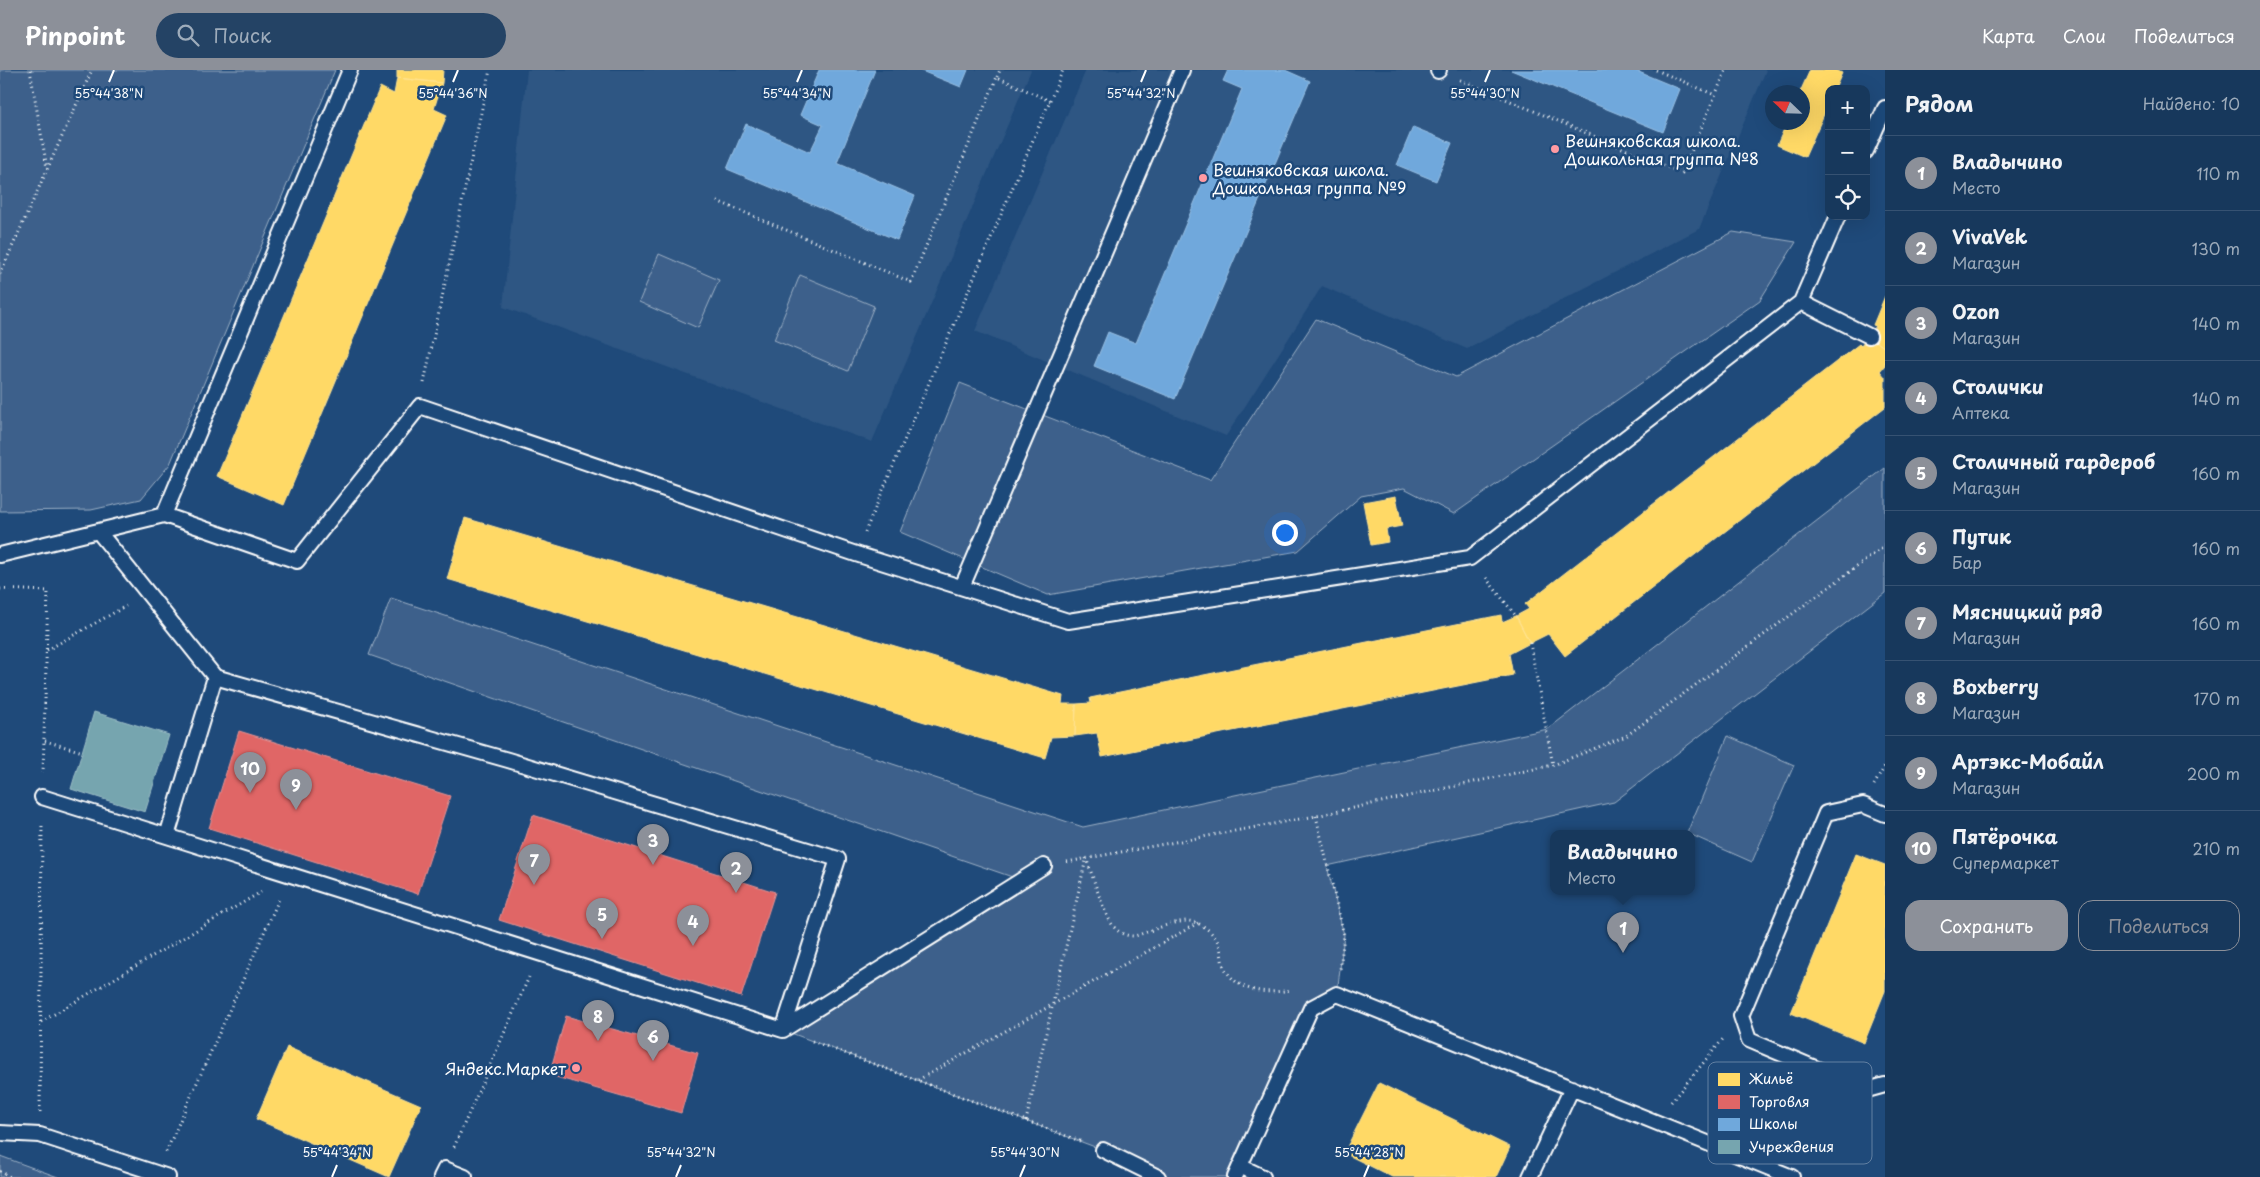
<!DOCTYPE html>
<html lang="ru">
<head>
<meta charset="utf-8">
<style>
  body { margin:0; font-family:"Playpen Sans",sans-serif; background:#244365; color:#f1f3f6 }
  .controls { position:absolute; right:15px; top:15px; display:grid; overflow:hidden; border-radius:10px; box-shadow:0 5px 20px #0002 }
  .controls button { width:45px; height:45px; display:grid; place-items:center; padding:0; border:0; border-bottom:1px solid #365272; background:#17385c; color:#f1f3f6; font:25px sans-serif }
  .compass { position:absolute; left:1765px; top:15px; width:45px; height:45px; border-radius:50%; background:#17385c; box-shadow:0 5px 20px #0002; rotate:293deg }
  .you { position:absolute; left:1284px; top:462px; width:18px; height:18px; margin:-12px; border:4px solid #fff; border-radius:50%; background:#1a73e8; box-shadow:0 0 0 8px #1a73e833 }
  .badge { display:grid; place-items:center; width:32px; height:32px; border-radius:50%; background:#8c9099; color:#fff; font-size:16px; font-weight:700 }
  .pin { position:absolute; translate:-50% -41px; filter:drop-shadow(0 1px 2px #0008) }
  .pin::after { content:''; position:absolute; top:26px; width:18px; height:15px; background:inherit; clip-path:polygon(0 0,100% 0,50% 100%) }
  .popup { position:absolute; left:1550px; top:760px; width:145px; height:65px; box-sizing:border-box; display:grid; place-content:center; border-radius:10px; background:#17385c; filter:drop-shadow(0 1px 4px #0005); font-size:16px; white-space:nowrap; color:#9eacbb }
  .popup b { font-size:19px; color:#f1f3f6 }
  .popup::after { content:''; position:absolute; left:50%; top:100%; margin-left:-10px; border:10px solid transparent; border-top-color:#17385c }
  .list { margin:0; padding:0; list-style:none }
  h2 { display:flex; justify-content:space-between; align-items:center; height:65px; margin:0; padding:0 20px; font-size:21px }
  h2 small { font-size:16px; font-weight:400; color:#9eacbb }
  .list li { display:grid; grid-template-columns:32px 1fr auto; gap:15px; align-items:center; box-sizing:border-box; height:75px; padding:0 20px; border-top:1px solid #365272 }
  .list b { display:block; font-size:19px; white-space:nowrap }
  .list p { margin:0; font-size:16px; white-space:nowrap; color:#9eacbb }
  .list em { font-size:16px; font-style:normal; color:#9eacbb }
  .actions { display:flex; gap:10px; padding:15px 20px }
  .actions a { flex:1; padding:11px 0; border:1px solid #8c9099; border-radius:15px; text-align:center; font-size:18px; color:#8c9099 }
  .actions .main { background:#8c9099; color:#fff }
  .icon { flex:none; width:28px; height:28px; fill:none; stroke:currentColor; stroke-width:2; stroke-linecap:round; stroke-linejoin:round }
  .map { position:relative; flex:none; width:1885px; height:1107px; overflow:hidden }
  header { display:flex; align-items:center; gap:30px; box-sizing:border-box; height:70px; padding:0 25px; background:#8c9099; color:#fff }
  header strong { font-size:24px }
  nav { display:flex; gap:28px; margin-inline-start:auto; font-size:18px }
  .search { width:350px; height:45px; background:#244365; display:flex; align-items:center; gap:12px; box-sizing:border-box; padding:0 18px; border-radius:28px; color:#9eacbb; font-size:19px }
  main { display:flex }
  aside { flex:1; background:#17385c }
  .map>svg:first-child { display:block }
  .built { fill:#2e5683 }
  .green { fill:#3c618b; stroke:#9eb0c5 }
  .homes { fill:#ffd966; stroke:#ffe494 }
  .shops { fill:#e06666; stroke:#e99494 }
  .schools { fill:#6fa8dc; stroke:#9ac2e6 }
  .public { fill:#76a5af; stroke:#9fc0c7 }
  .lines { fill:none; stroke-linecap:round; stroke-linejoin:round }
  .lane-casing { stroke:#fff; stroke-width:18 }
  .path { stroke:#fff; stroke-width:3; stroke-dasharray:1 4; stroke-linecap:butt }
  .lane { stroke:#1f4a7a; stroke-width:14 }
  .ticks { fill:none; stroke:#fff; stroke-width:2 }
  .poi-dot { fill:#ff9aa2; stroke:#1f4a7a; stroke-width:2 }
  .labels { text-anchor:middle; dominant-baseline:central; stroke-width:5; stroke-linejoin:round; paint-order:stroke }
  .poi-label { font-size:16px; fill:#fff; stroke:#1f4a7a; text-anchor:start }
  .key { fill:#1f4a7a; stroke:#6280a2; stroke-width:1 }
  .key-label { font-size:14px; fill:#fff }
  .ticks-label { font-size:12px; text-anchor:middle; fill:#fff; stroke:#1f4a7a; stroke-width:5; stroke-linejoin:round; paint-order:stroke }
</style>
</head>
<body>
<header>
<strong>Pinpoint</strong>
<div class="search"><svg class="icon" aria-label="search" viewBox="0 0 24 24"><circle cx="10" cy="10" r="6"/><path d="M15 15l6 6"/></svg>Поиск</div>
<nav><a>Карта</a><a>Слои</a><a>Поделиться</a></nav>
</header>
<main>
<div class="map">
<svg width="1885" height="1107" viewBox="0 0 1885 1107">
  <rect width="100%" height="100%" fill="#1f4a7a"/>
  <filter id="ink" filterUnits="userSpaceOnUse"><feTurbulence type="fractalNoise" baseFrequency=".02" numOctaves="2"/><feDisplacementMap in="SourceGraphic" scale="10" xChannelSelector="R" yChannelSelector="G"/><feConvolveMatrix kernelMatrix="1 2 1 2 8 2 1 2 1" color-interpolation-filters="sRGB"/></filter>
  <g filter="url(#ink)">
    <!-- built -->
    <path class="built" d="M527 0H1031L872 372 503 237Z
      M1086 0H1766L1699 159 1467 279 1322 216 1226 366 975 261Z"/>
    <!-- green -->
    <path class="green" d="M0 0H335L170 394 141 429 91 440 0 441Z
      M1733 162 1796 172 1760 230 1454 444 1404 418 1361 426 1298 481 1048 525 900 462 960 313 1210 410 1316 249 1456 307Z
      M659 184 719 210 698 258 639 232Z
      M800 205 874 236 848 301 774 270Z
      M1885 398V523L1614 732 1327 796 1344 865 1337 924 1311 938 1235 1107H1158L1103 1080 783 960 1021 810 369 585 391 528 1083 757 1548 659Z
      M1728 666 1794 695 1752 792 1687 763Z
      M0 1086 58 1107H0Z"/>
    <!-- homes -->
    <path class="homes" d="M397 0H443L442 13 397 8Z
      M1810 0H1836L1842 3 1835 19H1829V33L1805 87 1777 75 1787 52H1802V22H1800Z
      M397 8 442 13 434 39 447 45 284 435 217 406 380 17 394 24Z
      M1885 226V278L1869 266 1876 256 1873 255Z
      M1869 266 1885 278V295L1880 301 1885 307V337L1565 586 1548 564 1530 573 1516 546 1529 539 1525 534 1859 274 1861 276Z
      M1396 426 1402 456 1386 459 1388 472 1371 475 1363 432Z
      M465 448 1063 626 1062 634H1076L1075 666 1051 667 1045 688 447 509Z
      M1501 545 1502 552 1516 546 1530 573 1509 584 1513 605 1102 687 1097 663 1075 666 1076 634 1091 633 1090 628Z
      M1856 784 1885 795V921L1864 973 1791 943Z
      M287 977 421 1035 389 1107 256 1049Z
      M1379 1013 1510 1077 1496 1107H1392L1344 1083Z"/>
    <!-- shops -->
    <path class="shops" d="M239 661 450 726 418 824 209 758Z
      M533 745 775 822 741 927 499 850Z
      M566 946 698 983 681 1043 549 1005Z"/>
    <!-- schools -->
    <path class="schools" d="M819 0H875L837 93 915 126 897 170 727 99 746 54 810 82 823 55 800 45Z
      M919 0H968L961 17Z
      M1228 0H1285L1310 11 1175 329 1094 296 1108 262 1136 273 1242 19 1223 11Z
      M1511 0H1634L1680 19 1663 62Z
      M1413 57 1452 73 1436 111 1397 95Z"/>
    <!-- public -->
    <path class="public" d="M94 642 169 665 145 742 71 719Z"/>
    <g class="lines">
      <defs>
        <path id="lane" d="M1438 1 1439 0
          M1866 81 1885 38
          M1801 232 1869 266
          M164 445 350 0
          M98 461 215 607
          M0 485 164 445 297 491 420 336 856 484 1068 551 1470 488 1801 232 1838 146
          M962 517 1182 0
          M42 727 167 766
          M1885 744 1863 735 1826 743 1741 946 1749 970 1867 1020 1885 1015
          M783 960 838 789 508 690 215 607 167 766 783 960 1044 796
          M0 1063 40 1065 168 1107
          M1103 1080 1158 1107
          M1240 1096 1263 1107
          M441 1107 445 1099 465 1107
          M1235 1107 1311 938 1337 924 1792 1107
          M1530 1107 1572 1018"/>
      </defs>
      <!-- lane casing -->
      <use href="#lane" class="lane-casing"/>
      <!-- path -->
      <path class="path" d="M30 0 47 98
        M1656 0 1715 25
        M997 7 1000 0
        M1460 10 1682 103 1726 0
        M717 131 911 212 997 7 1050 31
        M0 204 92 0
        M424 313 490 0
        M865 462 1063 0
        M1486 508 1516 546
        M0 519 48 521 43 703
        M1530 573 1553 695
        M47 580 126 536
        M45 671 83 682
        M1874 715 1885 696
        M1316 746 1344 865 1340 900
        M1086 788C1093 806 1103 843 1114 857 1120 864 1127 866 1135 866 1151 861 1171 852 1187 851 1200 851 1215 863 1219 875 1222 881 1221 888 1223 894 1235 923 1265 924 1292 920
        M1067 792 1316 746 1553 695 1626 666 1885 476
        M41 952 261 822
        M812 971 1080 1071
        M918 1010 1198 853
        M1671 1032 1723 969
        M40 1042 42 753
        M1026 1051 1086 789
        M454 1077 529 907
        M166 1082 280 827
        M0 1101 10 1107"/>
      <!-- lane -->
      <use href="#lane" class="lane"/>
    </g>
  </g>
  <!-- ticks -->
  <path class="ticks" d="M109 12 114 0M453 12 458 0M797 12 802 0M1141 12 1146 0M1485 12 1490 0M332 1107 337 1095M676 1107 681 1095M1020 1107 1025 1095M1364 1107 1369 1095"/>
  <!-- markers -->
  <g class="poi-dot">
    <circle cx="1555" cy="79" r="5"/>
    <circle cx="1203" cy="108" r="5"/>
    <circle cx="576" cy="998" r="5"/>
  </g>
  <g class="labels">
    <!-- poi labels -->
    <g class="poi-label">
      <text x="1565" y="70">Вешняковская школа.<tspan x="1565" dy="18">Дошкольная группа №8</tspan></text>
      <text x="1213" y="99">Вешняковская школа.<tspan x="1213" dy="18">Дошкольная группа №9</tspan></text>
      <text x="566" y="998" text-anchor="end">Яндекс.Маркет</text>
    </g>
  </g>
  <!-- legend -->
  <rect x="1708" y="992" width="164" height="102" rx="8" class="key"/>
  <rect x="1718" y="1003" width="22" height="13" fill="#ffd966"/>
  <rect x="1718" y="1025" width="22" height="14" fill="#e06666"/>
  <rect x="1718" y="1048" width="22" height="13" fill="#6fa8dc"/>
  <rect x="1718" y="1070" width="22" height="14" fill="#76a5af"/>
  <g class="key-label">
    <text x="1749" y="1014">Жильё</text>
    <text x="1749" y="1037">Торговля</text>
    <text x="1749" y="1059">Школы</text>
    <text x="1749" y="1082">Учреждения</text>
  </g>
  <g class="ticks-label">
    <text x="109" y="28">55°44'38"N</text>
    <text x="453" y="28">55°44'36"N</text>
    <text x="797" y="28">55°44'34"N</text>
    <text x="1141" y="28">55°44'32"N</text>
    <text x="1485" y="28">55°44'30"N</text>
    <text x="337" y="1087">55°44'34"N</text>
    <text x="681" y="1087">55°44'32"N</text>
    <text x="1025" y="1087">55°44'30"N</text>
    <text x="1369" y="1087">55°44'28"N</text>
  </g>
</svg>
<div class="controls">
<button>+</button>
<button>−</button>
<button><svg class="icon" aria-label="locate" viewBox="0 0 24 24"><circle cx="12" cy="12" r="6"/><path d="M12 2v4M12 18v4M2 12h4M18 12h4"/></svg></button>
</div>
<svg class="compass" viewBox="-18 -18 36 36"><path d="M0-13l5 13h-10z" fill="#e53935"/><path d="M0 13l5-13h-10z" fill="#9eacbb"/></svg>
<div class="you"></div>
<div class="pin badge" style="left:1623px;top:883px">1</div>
<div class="popup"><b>Владычино</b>Место</div>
<div class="pin badge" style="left:736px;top:823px">2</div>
<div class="pin badge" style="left:653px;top:795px">3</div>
<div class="pin badge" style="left:693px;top:876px">4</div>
<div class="pin badge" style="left:602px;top:869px">5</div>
<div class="pin badge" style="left:653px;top:991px">6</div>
<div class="pin badge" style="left:534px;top:815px">7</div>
<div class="pin badge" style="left:598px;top:971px">8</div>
<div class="pin badge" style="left:296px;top:740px">9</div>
<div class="pin badge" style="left:250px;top:723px">10</div>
</div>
<aside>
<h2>Рядом<small>Найдено: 10</small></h2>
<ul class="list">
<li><span class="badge">1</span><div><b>Владычино</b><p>Место</p></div><em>110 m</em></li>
<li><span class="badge">2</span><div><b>VivaVek</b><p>Магазин</p></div><em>130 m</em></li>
<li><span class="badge">3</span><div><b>Ozon</b><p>Магазин</p></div><em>140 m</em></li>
<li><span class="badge">4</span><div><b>Столички</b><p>Аптека</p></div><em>140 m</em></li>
<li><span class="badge">5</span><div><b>Столичный гардероб</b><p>Магазин</p></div><em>160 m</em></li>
<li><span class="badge">6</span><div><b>Путик</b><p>Бар</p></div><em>160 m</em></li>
<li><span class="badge">7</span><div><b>Мясницкий ряд</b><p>Магазин</p></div><em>160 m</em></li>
<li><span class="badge">8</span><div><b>Boxberry</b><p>Магазин</p></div><em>170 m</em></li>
<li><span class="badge">9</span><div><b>Артэкс-Мобайл</b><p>Магазин</p></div><em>200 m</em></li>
<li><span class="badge">10</span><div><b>Пятёрочка</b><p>Супермаркет</p></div><em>210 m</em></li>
</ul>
<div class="actions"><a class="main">Сохранить</a><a>Поделиться</a></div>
</aside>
</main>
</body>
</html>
